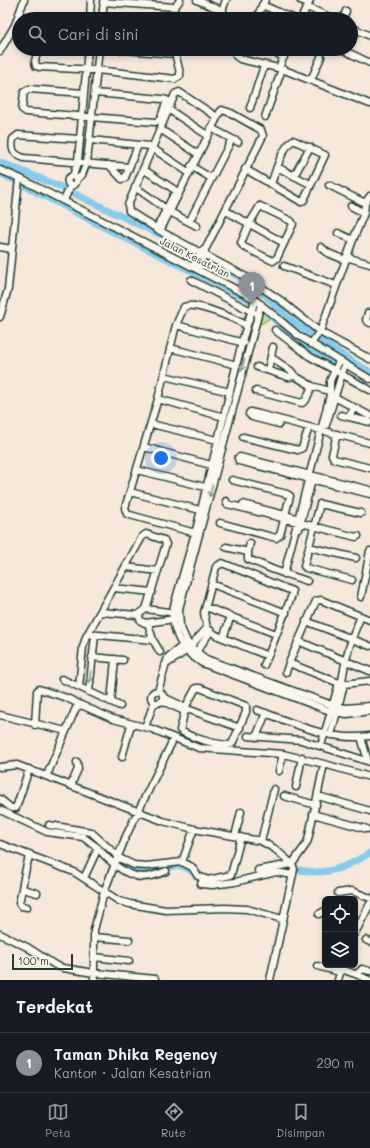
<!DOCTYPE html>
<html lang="id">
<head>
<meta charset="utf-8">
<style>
  body { margin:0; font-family:Mali,sans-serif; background:#242831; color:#f1f3f6 }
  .controls { position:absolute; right:12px; bottom:12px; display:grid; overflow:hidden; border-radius:6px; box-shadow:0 2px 6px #0003 }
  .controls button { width:36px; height:36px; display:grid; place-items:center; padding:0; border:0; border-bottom:1px solid #363941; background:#171b24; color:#f1f3f6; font:20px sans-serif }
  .scale { position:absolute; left:12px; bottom:10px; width:61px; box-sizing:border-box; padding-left:4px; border:2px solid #1f3d34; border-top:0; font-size:11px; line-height:14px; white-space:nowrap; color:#1f3d34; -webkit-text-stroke:3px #fbf7ec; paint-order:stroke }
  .you { position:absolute; left:161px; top:458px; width:14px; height:14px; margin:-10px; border:3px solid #fff; border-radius:50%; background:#1a73e8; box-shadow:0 0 0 6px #1a73e833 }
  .badge { display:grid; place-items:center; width:26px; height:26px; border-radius:50%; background:#8c9099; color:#fff; font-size:13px; font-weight:700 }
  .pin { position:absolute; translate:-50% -33px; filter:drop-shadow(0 1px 2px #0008) }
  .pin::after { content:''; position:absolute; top:21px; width:14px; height:12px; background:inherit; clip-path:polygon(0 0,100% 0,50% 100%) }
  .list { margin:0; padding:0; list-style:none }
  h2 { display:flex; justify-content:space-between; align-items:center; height:52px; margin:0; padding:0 16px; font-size:17px }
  h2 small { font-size:13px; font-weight:400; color:#9ea1a6 }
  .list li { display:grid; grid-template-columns:26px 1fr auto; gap:12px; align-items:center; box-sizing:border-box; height:60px; padding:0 16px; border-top:1px solid #363941 }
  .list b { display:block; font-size:15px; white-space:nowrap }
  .list p { margin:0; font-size:13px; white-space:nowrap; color:#9ea1a6 }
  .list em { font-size:13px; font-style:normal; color:#9ea1a6 }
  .icon { flex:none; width:22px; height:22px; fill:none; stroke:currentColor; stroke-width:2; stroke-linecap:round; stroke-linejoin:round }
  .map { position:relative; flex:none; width:370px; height:980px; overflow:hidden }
  .search { position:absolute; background:#171b24; box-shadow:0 2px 6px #0003; left:12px; right:12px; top:12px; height:44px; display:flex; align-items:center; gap:10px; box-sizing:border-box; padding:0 14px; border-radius:22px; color:#9ea1a6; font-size:15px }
  .sheet { height:112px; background:#171b24 }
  nav { display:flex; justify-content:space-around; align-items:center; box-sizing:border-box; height:56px; border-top:1px solid #363941; background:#171b24; font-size:11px; color:#9ea1a6 }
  nav a { display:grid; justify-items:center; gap:2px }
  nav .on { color:#8c9099 }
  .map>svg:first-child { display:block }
  .green { fill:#c5d88d; stroke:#728a60 }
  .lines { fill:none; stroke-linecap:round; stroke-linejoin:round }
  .river { stroke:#8acbeb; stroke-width:7 }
  .minor-casing { stroke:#1f3d34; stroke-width:9 }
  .minor { stroke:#fbf7ec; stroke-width:6 }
  .oneway { stroke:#8d9a90 }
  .labels { text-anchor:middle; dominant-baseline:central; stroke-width:4; stroke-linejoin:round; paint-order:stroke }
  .street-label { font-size:10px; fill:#1f3d34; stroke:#fbf7ec }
</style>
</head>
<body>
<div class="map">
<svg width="370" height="980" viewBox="0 0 370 980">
  <rect width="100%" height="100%" fill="#f6e8db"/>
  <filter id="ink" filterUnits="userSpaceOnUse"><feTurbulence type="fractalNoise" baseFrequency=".025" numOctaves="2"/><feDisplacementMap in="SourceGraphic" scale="8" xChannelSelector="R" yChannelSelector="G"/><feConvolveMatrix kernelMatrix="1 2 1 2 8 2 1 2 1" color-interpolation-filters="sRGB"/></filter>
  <g filter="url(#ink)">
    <!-- green -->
    <path class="green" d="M253 298 274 316 254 328 241 323Z"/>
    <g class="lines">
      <!-- river -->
      <path class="river" d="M0 162 56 185 165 237 256 286 287 317 348 359 370 372
        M0 173 109 230 248 299 271 316 298 342 343 367
        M79 834C101 838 110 864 132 869 139 871 146 873 153 871 172 868 180 859 196 875
        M277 870C290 867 301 871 314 872 335 873 353 863 370 853"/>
      <defs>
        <path id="minor" d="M197 0 223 11
          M300 0 309 3
          M103 2 175 7 180 0
          M262 5 295 19
          M307 7 334 19
          M90 19 91 0
          M102 19 104 0
          M219 19 226 0
          M256 19 265 0
          M301 19 310 0
          M343 19 346 11
          M351 27 370 36
          M38 49 35 61 36 66 39 67 97 70 175 79 180 76V73L174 49
          M113 49 175 54
          M235 49 236 56 240 59 282 69 370 104
          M266 49 284 57
          M341 49 370 63
          M0 51 15 25 24 0
          M279 68 287 49
          M311 80 321 57
          M84 93 29 89 24 92 22 109 26 112 155 122 160 120 167 100 162 99 95 93
          M250 108 264 66
          M168 109 207 135
          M217 117 179 92 175 94 128 205 129 211 160 231 259 284
          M265 117 282 69
          M211 128 238 142
          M160 129 198 154
          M80 139 18 135 13 139C11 150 13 154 24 158L129 167
          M90 140 150 146
          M152 148 188 172
          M109 165 122 179 125 178 138 145
          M191 166 211 178
          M277 167 310 184
          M143 169 178 192
          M245 169 300 201 301 202 304 200 325 155 293 140C281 149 276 171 271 184
          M0 170 19 178 253 298 299 336 370 379
          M73 176 78 161 88 49
          M294 176 310 147
          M67.5 181a4.5 4.5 0 1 1 9 0a4.5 4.5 0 1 1-9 0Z
          M77 179 82 175 87 162 99 49
          M329 185 365 203
          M135 187 166 209
          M64 200 71 185
          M260 206 291 221 293 224 277 258 273 261 244 247 241 243 249 224Z
          M351 206 364 213
          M226 211 284 243
          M170 212 197 226
          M189 222 232 139
          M156 229 173 196
          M160 231 220 112 222 110 231 113 261 130 263 136 206 248 201 252 193 267
          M338 233 353 240
          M0 247 12 249
          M321 247 328 253 345 260
          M346 257 370 264
          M284 266 336 285
          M198 269 205 252
          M191 280 253 312
          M264 289 280 300 320 332 370 359
          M255 300 243 338 197 526 173 609C171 622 178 642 187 651 191 656 197 659 202 663L330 711 347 714 370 711
          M261 304 179 609 180 626 189 646 206 659 332 705 346 708 370 706
          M368 313 366 320 370 323
          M0 317 8 289 19 178
          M176 325 244 343
          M275 330 309 356 370 390
          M311 344 321 329 353 240 364 213 365 203 370 196
          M170 348 237 365
          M272 358 291 371 295 376 312 386 329 391
          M257 367 288 377 295 376
          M268 370 273 347
          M164 376 230 392
          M256 391 302 403 306 400 312 386
          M331 395 370 416
          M158 399 224 417
          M354 408 349 417 370 422
          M249 414 250 412 259 414 370 443
          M249 414 252 417 279 424
          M341 415 349 417
          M151 424 217 440
          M326 425 345 364
          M337 434 332 455 334 459 370 468
          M243 437 298 450 302 448 309 427
          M144 447 211 465
          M137 470 205 487
          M370 490 240 457 238 458 239 461 370 494
          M130 492 200 510
          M226 501 227 504 356 537 358 536
          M243 504 300 519
          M220 523 276 538 280 535 290 496 287 494 232 480
          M299 529 312 480
          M199 534 130 515 127 514 125 508 158 399 176 325 184 307C195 301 235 319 246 325
          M226 547 248 552V559L274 570 307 581
          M309 547 356 558
          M248 552 250 543
          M222 563 292 591V595L268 656 216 635 207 628 204 613 216 567Z
          M126 567 158 571
          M284 574 330 395V381L339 361
          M352 580 306 568 304 566 320 504 361 513
          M212 584 286 613
          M114 588 152 592
          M361 597 370 551
          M206 607 276 634
          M100 612 138 615
          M175 619 145 623 141 621 138 615 146 609 176 613
          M370 620 321 600 316 601 289 663 339 683 344 684 370 681
          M306 621 370 646
          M148 623 153 640 160 652
          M88 634 153 640
          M223 638 231 616
          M298 641 370 671
          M194 655 211 631
          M92 657 123 660
          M165 665 186 651 207 628
          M264 665 268 656
          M286 672 289 663
          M62 679 120 706
          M79 687 83 647 86 637 142 537 146 534 164 540 166 544 146 609
          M196 688H200L246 706V712L232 744C222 747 188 737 180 730L186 706Z
          M151 697a6 6 0 1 1 12 0a6 6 0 1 1-12 0Z
          M158 691 168 657 186 643
          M89 692 95 635
          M163 697 187 708
          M162 701 184 711 190 710 240 728
          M111 702 115 659
          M257 710C294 723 330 742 370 736
          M0 715 66 731
          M35 725 37 691 39 689 67 698 81 705
          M145 727 154 703
          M331 735 344 684 342 681C345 658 351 638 361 616
          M248 736 301 740 370 762
          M256 737 266 713
          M361 737 368 761
          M321 746 339 683 342 681
          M122 757 131 725
          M324 764 370 777
          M0 767 17 765 163 821 194 829 261 841 275 849 292 864
          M279 771 283 754
          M47 775 76 708 81 705 113 719 152 729 199 748 283 754 324 764 308 840 305 846 292 864 294 869 270 980
          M71 785 78 769 77 762
          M296 787 302 757
          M284 796 316 805
          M318 796 370 811
          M0 799 11 808H16L29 769
          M0 810 47 832 83 837 98 848
          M313 814 367 829
          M49 825 91 832 121 859 134 865 146 866 182 862 192 867 198 876 208 880 231 875 241 837
          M235 836 241 812
          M261 841 274 789
          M0 844 74 872 119 901 130 904 166 910 225 908 247 909 282 919
          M182 862 194 829
          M258 870 292 864
          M84 878 98 848C108 860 125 876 142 877 150 877 159 874 166 871
          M203 879 201 884 212 885 235 882 276 872 293 875
          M23 889 37 893
          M338 893 352 891 370 898
          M27 907 21 906 19 903C23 887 24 871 30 854
          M319 914 325 911
          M355 933 370 904
          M0 934 27 947 55 965 63 968 94 973 155 979
          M94 937 129 940
          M366 940 370 942
          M95 957 129 961
          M317 966 340 972
          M341 969 358 975
          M94 980V930L104 892 126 836 174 738
          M338 980 342 965
          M369 980 360 976 358 973 362 969 370 971"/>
      </defs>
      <!-- minor casing -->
      <use href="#minor" class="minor-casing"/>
      <!-- minor -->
      <use href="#minor" class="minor"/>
    </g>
    <!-- one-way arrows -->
    <defs><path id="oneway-shaft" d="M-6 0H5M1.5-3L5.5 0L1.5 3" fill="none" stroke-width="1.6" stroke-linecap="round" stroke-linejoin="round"/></defs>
    <g class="oneway">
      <use href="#oneway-shaft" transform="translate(243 365) rotate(105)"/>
      <use href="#oneway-shaft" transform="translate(211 491) rotate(104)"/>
      <use href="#oneway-shaft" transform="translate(90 677) rotate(96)"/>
    </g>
  </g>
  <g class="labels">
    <!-- street labels -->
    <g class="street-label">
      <text transform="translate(195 257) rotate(27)">Jalan Kesatrian</text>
    </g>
  </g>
</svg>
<div class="controls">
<button><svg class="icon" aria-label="locate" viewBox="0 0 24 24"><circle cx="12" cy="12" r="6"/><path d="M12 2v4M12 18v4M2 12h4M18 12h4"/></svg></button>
<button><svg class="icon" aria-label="layers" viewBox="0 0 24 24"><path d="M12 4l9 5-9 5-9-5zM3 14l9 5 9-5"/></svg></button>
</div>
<div class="scale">100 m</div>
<div class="you"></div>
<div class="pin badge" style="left:252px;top:305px">1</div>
<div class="search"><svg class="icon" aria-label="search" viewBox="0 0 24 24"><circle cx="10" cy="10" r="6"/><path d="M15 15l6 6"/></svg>Cari di sini</div>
</div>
<section class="sheet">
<h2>Terdekat<small></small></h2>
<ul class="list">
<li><span class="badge">1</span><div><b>Taman Dhika Regency</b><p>Kantor · Jalan Kesatrian</p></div><em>290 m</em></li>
</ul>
</section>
<nav>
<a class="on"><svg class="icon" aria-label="map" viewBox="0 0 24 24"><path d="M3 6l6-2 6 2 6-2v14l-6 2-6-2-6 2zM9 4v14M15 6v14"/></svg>Peta</a>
<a><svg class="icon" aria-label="directions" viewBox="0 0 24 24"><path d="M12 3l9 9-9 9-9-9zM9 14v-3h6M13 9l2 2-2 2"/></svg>Rute</a>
<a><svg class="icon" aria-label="saved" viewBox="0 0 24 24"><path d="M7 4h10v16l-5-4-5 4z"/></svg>Disimpan</a>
</nav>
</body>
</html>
